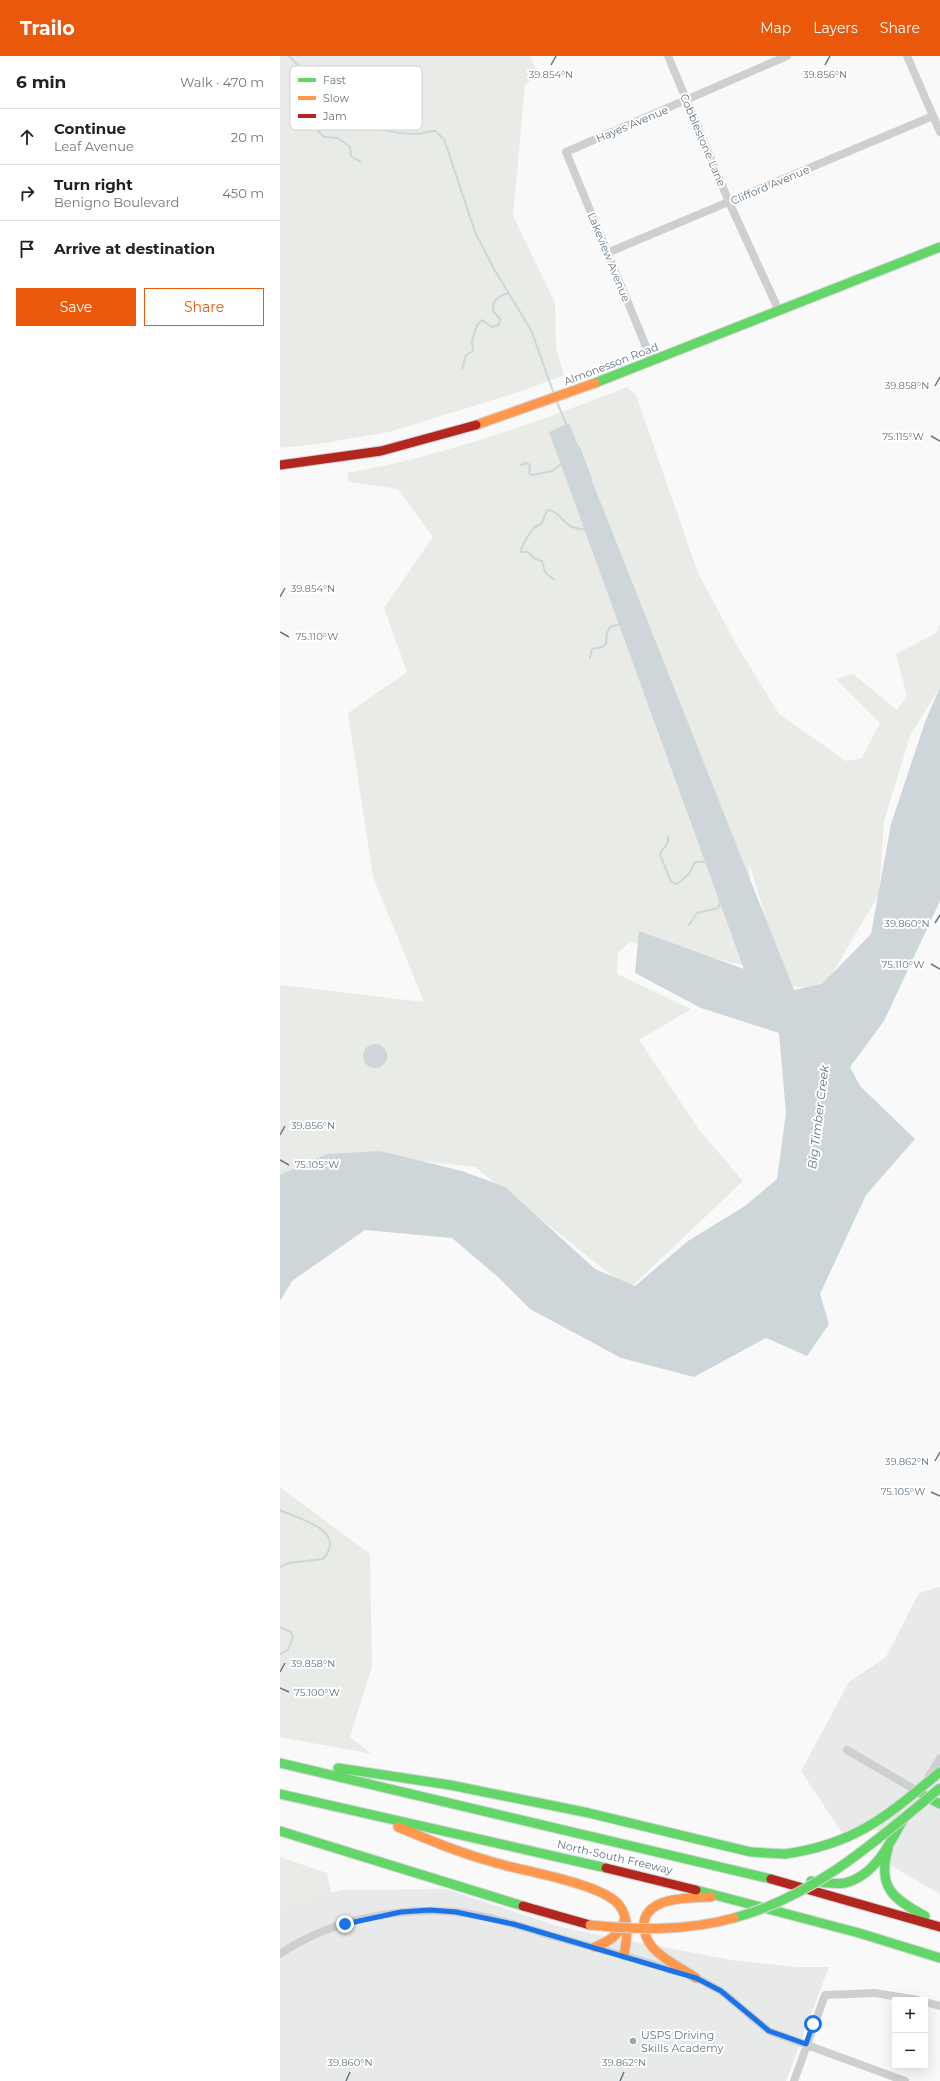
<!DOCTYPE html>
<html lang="en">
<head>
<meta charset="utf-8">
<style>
  body { margin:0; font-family:Montserrat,sans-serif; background:#f2f2f2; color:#202124 }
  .controls { position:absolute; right:12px; bottom:12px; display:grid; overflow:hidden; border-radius:0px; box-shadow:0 4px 16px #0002 }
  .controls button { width:36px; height:36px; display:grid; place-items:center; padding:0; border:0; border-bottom:1px solid #e0e0e0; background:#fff; color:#202124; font:20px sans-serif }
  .stop { position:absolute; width:12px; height:12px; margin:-9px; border:3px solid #1a73e8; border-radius:50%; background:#fff }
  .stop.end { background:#1a73e8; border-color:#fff; box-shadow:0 1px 4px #0008 }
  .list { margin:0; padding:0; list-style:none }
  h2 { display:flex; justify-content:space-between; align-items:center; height:52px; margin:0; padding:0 16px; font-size:17px }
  h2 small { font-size:13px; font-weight:400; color:#757577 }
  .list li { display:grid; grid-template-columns:26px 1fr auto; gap:12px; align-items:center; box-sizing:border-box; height:56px; padding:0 16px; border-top:1px solid #e0e0e0 }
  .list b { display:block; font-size:15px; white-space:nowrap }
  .list p { margin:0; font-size:13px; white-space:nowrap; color:#757577 }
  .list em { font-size:13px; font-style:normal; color:#757577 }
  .actions { display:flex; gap:8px; padding:12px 16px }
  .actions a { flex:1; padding:9px 0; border:1px solid #ea580c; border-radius:0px; text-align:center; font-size:14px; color:#ea580c }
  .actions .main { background:#ea580c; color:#fff }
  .icon { flex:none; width:22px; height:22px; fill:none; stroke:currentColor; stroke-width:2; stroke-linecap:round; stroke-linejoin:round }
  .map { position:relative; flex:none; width:660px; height:2025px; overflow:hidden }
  header { display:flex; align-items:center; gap:24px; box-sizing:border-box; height:56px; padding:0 20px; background:#ea580c; color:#fff }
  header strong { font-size:19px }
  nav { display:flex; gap:22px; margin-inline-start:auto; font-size:14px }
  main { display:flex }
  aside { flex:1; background:#fff }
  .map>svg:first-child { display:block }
  .built { fill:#e8e9e9 }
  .green { fill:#e8ebe6 }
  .water { fill:#ced6d9 }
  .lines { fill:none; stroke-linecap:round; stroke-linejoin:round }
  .stream { stroke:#ced6d9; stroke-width:2 }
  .fast-casing { stroke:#d5d6d7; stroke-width:11 }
  .slow-casing { stroke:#d5d6d7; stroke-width:11 }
  .jam-casing { stroke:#d5d6d7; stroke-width:11 }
  .street { stroke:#cecfd0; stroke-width:8 }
  .fast { stroke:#63d668; stroke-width:9 }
  .slow { stroke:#ff974d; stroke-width:9 }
  .jam { stroke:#b3261e; stroke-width:9 }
  .fast-bridge-casing { stroke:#d5d6d6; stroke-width:11; stroke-linecap:butt }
  .slow-bridge-casing { stroke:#d5d6d6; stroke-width:11; stroke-linecap:butt }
  .fast-bridge { stroke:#63d668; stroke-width:9 }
  .slow-bridge { stroke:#ff974d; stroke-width:9 }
  .route { stroke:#1a73e8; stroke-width:5 }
  .ticks { fill:none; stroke:#657683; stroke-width:1.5 }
  .poi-dot { fill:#99a4ac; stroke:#fff; stroke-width:1.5 }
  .labels { text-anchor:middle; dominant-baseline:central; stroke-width:4; stroke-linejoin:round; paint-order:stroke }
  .street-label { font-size:11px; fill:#657683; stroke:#fff }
  .poi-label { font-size:11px; fill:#657683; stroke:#fff; text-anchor:start }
  .water-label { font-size:12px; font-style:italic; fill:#60757c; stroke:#fff }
  .key { fill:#fff; stroke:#d1d6da; stroke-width:1 }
  .key-label { font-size:11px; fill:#657683 }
  .ticks-label { font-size:10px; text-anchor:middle; fill:#657683; stroke:#fff; stroke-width:4; stroke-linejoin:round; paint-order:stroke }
</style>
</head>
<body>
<header>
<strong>Trailo</strong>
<nav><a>Map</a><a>Layers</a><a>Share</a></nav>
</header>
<main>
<aside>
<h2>6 min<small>Walk · 470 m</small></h2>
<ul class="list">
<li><svg class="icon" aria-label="ahead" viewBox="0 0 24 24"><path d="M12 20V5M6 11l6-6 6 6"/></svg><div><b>Continue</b><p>Leaf Avenue</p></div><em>20 m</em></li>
<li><svg class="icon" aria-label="right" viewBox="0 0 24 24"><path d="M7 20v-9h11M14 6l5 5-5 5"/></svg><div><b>Turn right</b><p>Benigno Boulevard</p></div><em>450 m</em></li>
<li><svg class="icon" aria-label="arrive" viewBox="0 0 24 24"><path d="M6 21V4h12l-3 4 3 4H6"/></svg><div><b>Arrive at destination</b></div></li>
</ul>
<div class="actions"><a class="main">Save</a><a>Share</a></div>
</aside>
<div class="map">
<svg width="660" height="2025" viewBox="0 0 660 2025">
  <rect width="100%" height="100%" fill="#f9f9f9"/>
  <!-- built -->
  <path class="built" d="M660 1531V1838L599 1803 617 1773 562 1777 521 1715 569 1626 606 1601 639 1537Z
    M166 1833 277 1870 319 1879 452 1904 516 1911H549L506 2025H0V1849L62 1834Z"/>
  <!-- green -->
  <path class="green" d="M0 0H250L258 18 245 29 233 160 275 247 276 292 284 319 242 335 109 376 44 387 0 392Z
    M347 331 356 339 418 517 456 588 499 658 566 705 582 702 600 667 556 623 573 618 617 654 627 640 616 598 656 577 660 568V631L630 680 604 765 599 838 543 933 506 930 469 806 472 911 401 895 350 886 338 897 337 918 411 953 359 984 420 1075 463 1125 349 1233 195 1111 78 1098 0 1126V929L144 946 93 821 68 657 127 616 104 552 153 481 118 433 69 426 67 417C163 400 256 367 347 331Z
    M0 1431 90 1498 92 1610 70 1681 92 1698 0 1681Z
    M0 1801 47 1817 51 1837 0 1849Z"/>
  <!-- water -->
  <path class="water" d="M289 367 514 934 542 928 591 878 611 768 645 666 660 631V845L604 965 570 1011 580 1030 635 1083 586 1139 540 1238 549 1268 527 1300 486 1282 414 1321 341 1302 250 1253 218 1221 172 1182 85 1174 12 1225 0 1245V1119L47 1098 100 1095 182 1115 225 1131 315 1213 355 1230 408 1185 465 1150 497 1123 506 1057 499 977 421 952 355 917 359 875 464 913 269 376Z
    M83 1000a12 12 0 1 1 24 0a12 12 0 1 1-24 0Z"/>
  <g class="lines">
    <!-- stream -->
    <path class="stream" d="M9 0 67 59C87 73 110 77 134 78 141 79 148 74 155 75L164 83 195 176 214 213 251 274 274 338
      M49 41 46 48 45 60 38 68 37 74 44 81 58 82 70 91 71 100 81 106
      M182 313 186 299 193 295 192 285 197 269 202 264 212 271 219 269 220 263 213 255C212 243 219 241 228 237
      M276 344 287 370
      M299 391 311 423
      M241 409 246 407 250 409 249 417 252 419 272 415 281 408
      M274 524 265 516 262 505 254 502 248 496H241C240 492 251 474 255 471 257 470 259 469 261 468 265 463 263 458 268 454 282 455 283 475 306 473
      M310 602C312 585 318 597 326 588L327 576 330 571 340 568
      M388 780V786L380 798 391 826 397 828 409 818 415 806H427
      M409 869 417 857 438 852 441 845
      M0 1454C13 1461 57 1471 49 1493 48 1497 46 1500 43 1503L9 1507 0 1511
      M0 1571 11 1576 13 1581 8 1594 0 1598"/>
    <defs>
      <path id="fast" d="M315 327 660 191
        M0 1707 491 1823
        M58 1712 170 1729 309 1757 471 1796 505 1798
        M0 1738 326 1812
        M643 1739 660 1748
        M0 1775 243 1850
        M608 1793C597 1831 613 1843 645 1860
        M531 1825C542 1826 554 1829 565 1827 595 1820 610 1787 624 1762
        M416 1834 579 1877 660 1902"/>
      <path id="slow" d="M196 369 315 327
        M118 1771C149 1784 180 1797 213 1806 241 1815 322 1827 339 1849 350 1863 347 1883 344 1899
        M315 1891C330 1885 341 1878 345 1862
        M416 1922C402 1912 385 1905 373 1892 367 1885 363 1875 364 1866 369 1840 411 1842 431 1841"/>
      <path id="jam" d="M0 409 101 395 196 369
        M326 1812 416 1834
        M491 1823 660 1871
        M243 1850 310 1869"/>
    </defs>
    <!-- fast casing -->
    <use href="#fast" class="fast-casing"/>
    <!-- slow casing -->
    <use href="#slow" class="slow-casing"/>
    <!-- jam casing -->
    <use href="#jam" class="jam-casing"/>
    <!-- street -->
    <path class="street" d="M388 0 449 146 499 255
      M627 0 660 76
      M327 197 653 60
      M372 305 286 96 507 0
      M567 1694 639 1736
      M649 1720 660 1702
      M0 1898C48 1865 118 1850 176 1856 210 1860 243 1871 276 1881 317 1892 357 1903 398 1916
      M413 1920 441 1935 489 1975 625 2025
      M645 1946 660 1950
      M514 2025 545 1939 595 1937 638 1944"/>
    <!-- fast -->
    <use href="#fast" class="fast"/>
    <!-- slow -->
    <use href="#slow" class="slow"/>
    <!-- jam -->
    <use href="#jam" class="jam"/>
    <defs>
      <path id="fast-bridge" d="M505 1798C576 1788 607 1760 660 1716
        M454 1862C535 1840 596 1785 660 1732"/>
      <path id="slow-bridge" d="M310 1869C358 1874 407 1875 454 1862"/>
    </defs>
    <!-- fast-bridge casing -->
    <use href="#fast-bridge" class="fast-bridge-casing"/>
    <!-- slow-bridge casing -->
    <use href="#slow-bridge" class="slow-bridge-casing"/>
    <!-- fast-bridge -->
    <use href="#fast-bridge" class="fast-bridge"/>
    <!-- slow-bridge -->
    <use href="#slow-bridge" class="slow-bridge"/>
  </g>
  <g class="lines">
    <!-- route -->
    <path class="route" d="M65 1868 121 1856 150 1854 176 1856 233 1868 416 1922 441 1935 489 1975 526 1988 533 1968"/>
  </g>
  <!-- ticks -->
  <path class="ticks" d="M271 9 276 0M545 9 550 0M655 330 660 321M651 380 660 385M0 541 5 532M0 576 9 581M655 867 660 859M651 908 660 913M0 1079 5 1070M0 1104 9 1109M655 1405 660 1396M651 1436 660 1440M0 1616 5 1607M0 1632 9 1636M66 2025 70 2016M340 2025 344 2016"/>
  <!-- markers -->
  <circle class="poi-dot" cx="353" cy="1985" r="4"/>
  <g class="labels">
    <!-- street labels -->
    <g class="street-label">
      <text transform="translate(352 68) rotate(-23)">Hayes Avenue</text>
      <text transform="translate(423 84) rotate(67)">Cobblestone Lane</text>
      <text transform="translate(490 129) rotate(-23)">Clifford Avenue</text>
      <text transform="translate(329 201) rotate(68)">Lakeview Avenue</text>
      <text transform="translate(331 308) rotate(-21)">Almonesson Road</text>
      <text transform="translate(335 1801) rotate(13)">North-South Freeway</text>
    </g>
    <!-- poi labels -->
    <g class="poi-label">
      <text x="361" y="1979">USPS Driving<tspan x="361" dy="13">Skills Academy</tspan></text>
    </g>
    <!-- water labels -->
    <g class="water-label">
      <text transform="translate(538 1061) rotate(-83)">Big Timber Creek</text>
    </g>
  </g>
  <!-- legend -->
  <rect x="10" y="10" width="132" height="64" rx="6" class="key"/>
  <rect x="18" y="22" width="18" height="4" fill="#63d668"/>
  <rect x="18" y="40" width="18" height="4" fill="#ff974d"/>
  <rect x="18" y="58" width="18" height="4" fill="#b3261e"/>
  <g class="key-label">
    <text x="43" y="28">Fast</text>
    <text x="43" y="46">Slow</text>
    <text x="43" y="64">Jam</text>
  </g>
  <g class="ticks-label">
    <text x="271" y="22">39.854°N</text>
    <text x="545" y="22">39.856°N</text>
    <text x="627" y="333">39.858°N</text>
    <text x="623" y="384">75.115°W</text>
    <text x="33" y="536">39.854°N</text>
    <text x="37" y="584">75.110°W</text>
    <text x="627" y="871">39.860°N</text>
    <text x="623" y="912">75.110°W</text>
    <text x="33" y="1073">39.856°N</text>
    <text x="37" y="1112">75.105°W</text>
    <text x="627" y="1409">39.862°N</text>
    <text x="623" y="1439">75.105°W</text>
    <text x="33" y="1611">39.858°N</text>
    <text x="37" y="1640">75.100°W</text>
    <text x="70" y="2010">39.860°N</text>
    <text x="344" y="2010">39.862°N</text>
  </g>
</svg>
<div class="controls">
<button>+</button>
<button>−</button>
</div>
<div class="stop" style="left:533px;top:1968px"></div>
<div class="stop end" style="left:65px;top:1868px"></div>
</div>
</main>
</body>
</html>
